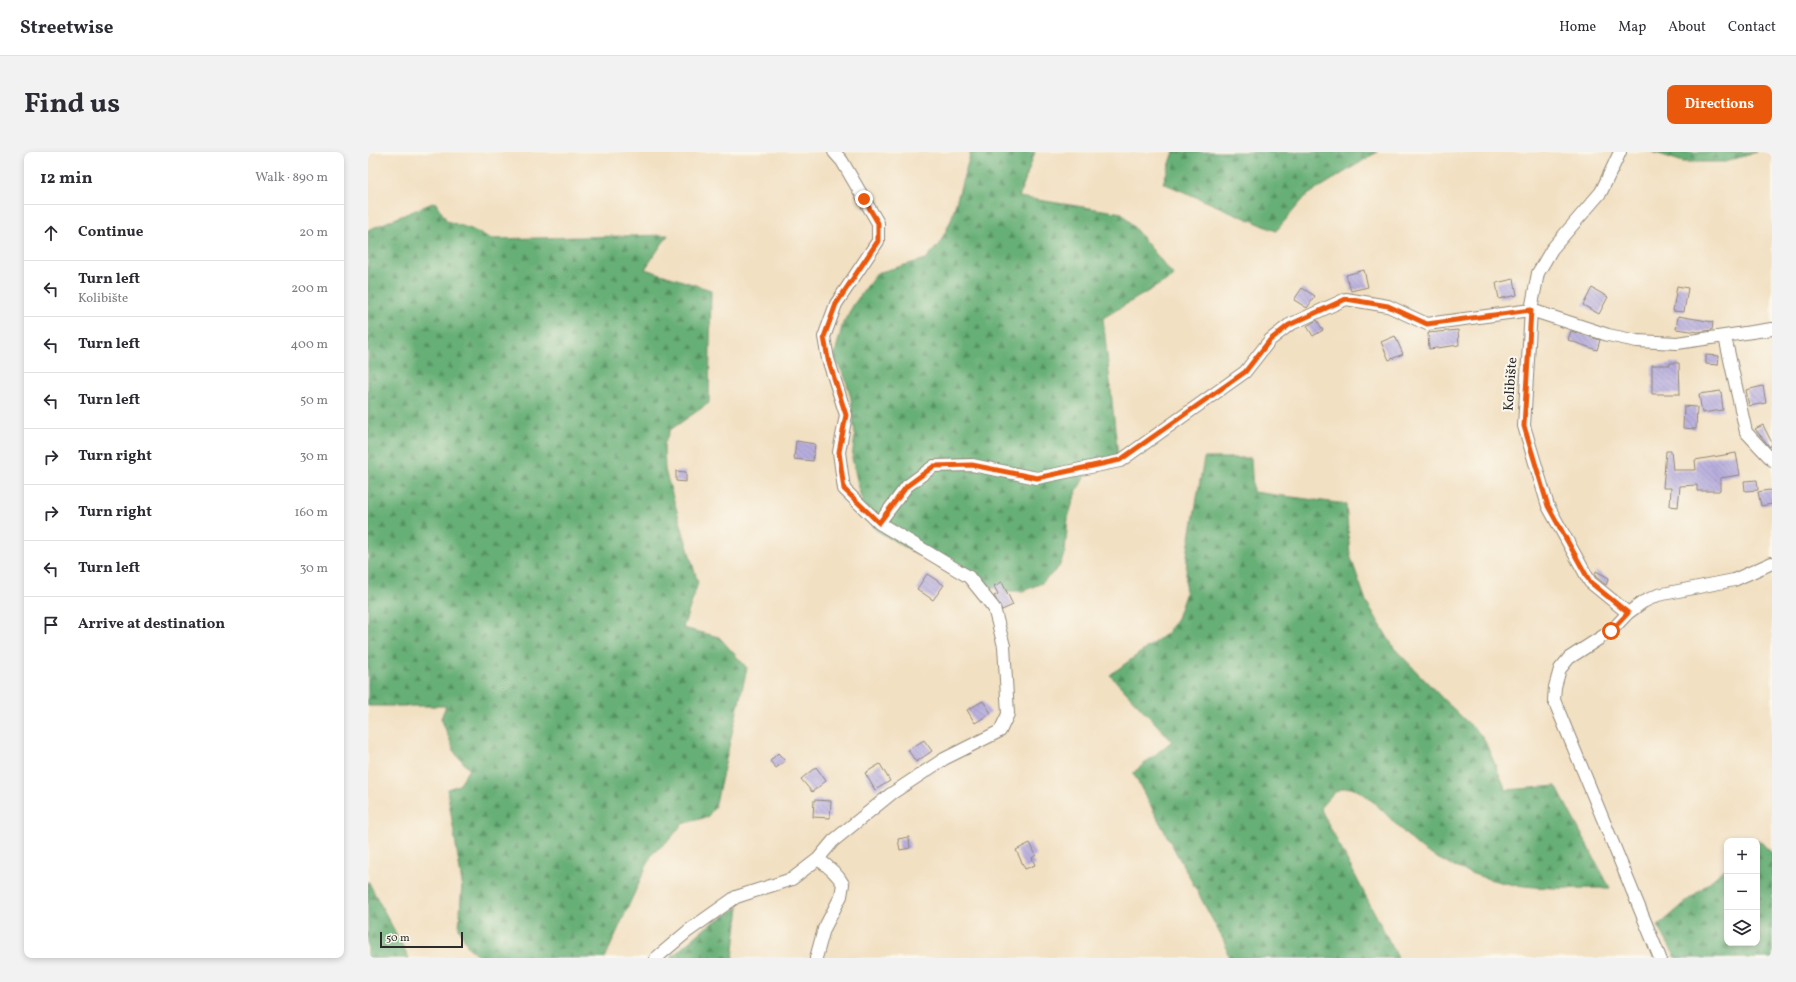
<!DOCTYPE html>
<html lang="en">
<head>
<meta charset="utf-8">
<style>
  body { margin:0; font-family:Vollkorn,serif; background:#f2f2f3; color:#2b2b33 }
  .controls { position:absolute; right:12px; bottom:12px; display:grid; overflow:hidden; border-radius:8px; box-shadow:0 2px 6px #0003 }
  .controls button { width:36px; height:36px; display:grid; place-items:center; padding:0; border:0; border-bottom:1px solid #e1e1e2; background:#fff; color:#2b2b33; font:20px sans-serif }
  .scale { position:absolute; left:12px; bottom:10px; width:83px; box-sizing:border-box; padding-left:4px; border:2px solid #2b2b2b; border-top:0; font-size:11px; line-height:14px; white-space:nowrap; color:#2b2b2b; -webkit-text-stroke:3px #fbf7ec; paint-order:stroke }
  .stop { position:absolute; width:12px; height:12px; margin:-9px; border:3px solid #ea580c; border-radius:50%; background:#fff }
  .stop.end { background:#ea580c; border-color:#fff; box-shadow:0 1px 4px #0008 }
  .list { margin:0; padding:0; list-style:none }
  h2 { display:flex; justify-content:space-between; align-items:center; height:52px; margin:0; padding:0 16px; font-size:17px }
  h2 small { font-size:13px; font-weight:400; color:#7c7c81 }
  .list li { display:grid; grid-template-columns:26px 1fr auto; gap:12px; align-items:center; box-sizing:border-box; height:56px; padding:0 16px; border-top:1px solid #e1e1e2 }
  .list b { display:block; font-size:15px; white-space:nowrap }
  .list p { margin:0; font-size:13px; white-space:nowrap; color:#7c7c81 }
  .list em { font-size:13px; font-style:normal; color:#7c7c81 }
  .icon { flex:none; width:22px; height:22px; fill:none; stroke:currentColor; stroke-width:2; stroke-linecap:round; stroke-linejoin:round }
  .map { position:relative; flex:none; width:1404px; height:806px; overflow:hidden; border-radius:8px }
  header { display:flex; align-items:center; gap:24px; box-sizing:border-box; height:56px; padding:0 20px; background:#fff; border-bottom:1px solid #e1e1e2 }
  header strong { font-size:19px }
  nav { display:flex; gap:22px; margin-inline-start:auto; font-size:14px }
  .intro { display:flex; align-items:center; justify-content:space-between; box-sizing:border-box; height:96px; padding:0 24px }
  h1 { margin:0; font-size:28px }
  .button { padding:10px 18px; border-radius:8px; background:#ea580c; color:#fff; font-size:14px; font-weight:700 }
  main { display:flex; gap:24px; padding:0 24px }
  aside { flex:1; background:#fff; border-radius:8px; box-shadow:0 2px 6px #0003 }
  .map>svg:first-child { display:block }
  .forest { fill:url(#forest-firs); stroke:#486d50 }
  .building { fill:url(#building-back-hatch) }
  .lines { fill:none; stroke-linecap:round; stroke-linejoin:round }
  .street-casing { stroke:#8e8676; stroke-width:14 }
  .street { stroke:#fff; stroke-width:12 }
  .route { stroke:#ea580c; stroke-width:5 }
  .labels { text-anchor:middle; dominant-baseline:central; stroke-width:4; stroke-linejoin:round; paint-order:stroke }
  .street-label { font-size:14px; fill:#2b2b2b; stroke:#fbf7ec }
</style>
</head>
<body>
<header>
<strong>Streetwise</strong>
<nav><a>Home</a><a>Map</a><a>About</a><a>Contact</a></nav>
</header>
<div class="intro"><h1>Find us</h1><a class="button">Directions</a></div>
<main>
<aside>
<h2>12 min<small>Walk · 890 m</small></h2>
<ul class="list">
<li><svg class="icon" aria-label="ahead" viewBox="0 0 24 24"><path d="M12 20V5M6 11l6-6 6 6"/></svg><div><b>Continue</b></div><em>20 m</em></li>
<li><svg class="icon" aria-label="left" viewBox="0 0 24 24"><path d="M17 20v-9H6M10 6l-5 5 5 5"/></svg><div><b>Turn left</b><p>Kolibište</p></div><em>200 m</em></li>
<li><svg class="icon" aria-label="left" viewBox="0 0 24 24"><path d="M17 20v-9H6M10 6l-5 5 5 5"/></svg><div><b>Turn left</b></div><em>400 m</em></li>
<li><svg class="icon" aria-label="left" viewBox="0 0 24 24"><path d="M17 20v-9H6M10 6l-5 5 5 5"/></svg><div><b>Turn left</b></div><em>50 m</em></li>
<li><svg class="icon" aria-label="right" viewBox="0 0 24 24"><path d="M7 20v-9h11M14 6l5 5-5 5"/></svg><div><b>Turn right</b></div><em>30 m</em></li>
<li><svg class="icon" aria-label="right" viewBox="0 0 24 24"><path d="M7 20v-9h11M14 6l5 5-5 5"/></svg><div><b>Turn right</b></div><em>160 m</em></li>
<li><svg class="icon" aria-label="left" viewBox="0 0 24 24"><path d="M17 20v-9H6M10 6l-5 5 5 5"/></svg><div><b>Turn left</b></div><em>30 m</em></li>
<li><svg class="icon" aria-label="arrive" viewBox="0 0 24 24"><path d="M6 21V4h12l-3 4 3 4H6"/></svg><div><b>Arrive at destination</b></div></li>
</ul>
</aside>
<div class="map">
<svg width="1404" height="806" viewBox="0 0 1404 806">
  <defs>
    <pattern id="forest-firs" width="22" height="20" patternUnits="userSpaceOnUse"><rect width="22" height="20" fill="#66af76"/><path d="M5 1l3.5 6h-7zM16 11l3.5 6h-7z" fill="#548f61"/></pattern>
    <pattern id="building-back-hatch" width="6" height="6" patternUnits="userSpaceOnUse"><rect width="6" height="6" fill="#b8aede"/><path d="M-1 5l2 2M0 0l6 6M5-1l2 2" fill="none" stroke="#968eb4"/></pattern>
  </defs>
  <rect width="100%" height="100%" fill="#fbf7ec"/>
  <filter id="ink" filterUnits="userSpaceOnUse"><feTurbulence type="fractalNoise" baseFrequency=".025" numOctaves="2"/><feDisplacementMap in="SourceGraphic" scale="8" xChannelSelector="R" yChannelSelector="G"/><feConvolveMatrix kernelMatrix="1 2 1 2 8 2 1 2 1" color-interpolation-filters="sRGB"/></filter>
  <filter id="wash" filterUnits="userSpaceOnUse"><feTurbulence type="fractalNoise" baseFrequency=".012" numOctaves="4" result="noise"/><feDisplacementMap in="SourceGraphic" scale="16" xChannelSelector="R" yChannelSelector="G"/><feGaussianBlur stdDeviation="0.9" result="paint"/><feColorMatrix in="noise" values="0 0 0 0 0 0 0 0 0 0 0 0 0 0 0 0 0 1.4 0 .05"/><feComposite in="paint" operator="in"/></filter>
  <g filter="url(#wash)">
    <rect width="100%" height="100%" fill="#f2e0c2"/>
    <!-- forest -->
    <path class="forest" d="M603 0H667L651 45 754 61 806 124 735 166 750 304 717 324 708 340 700 366 697 400 691 415 674 431 655 439H636L590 426 508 378 496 359 484 306 487 283 483 246 477 225 466 205 475 171 486 152 509 121 558 107 572 91 583 68Z
      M806 0H1009L938 44 908 79 795 31Z
      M1285 0H1388L1357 10H1315Z
      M67 50 79 69 103 77 124 87 300 83 277 117 343 138 341 251 302 278 296 292 297 318 330 431 315 476 351 485 379 516 347 655 339 665 314 672 303 686 284 702 237 806H113L100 795 91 776 94 731 79 637 91 633 101 617 87 601 73 566 78 554H0V78Z
      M836 306H883L885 340 978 352 982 403 998 449 1026 496 1076 548 1115 585 1138 638 1188 634 1242 736C1207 736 1166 738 1132 730 1107 724 1079 713 1057 699 1037 686 1003 640 983 636 970 633 960 647 952 656L1030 806H861L856 789 765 621 804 589 742 523 799 481 809 466 817 443 819 403Z
      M1391 688 1404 701V806H1308L1290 774 1359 715V791H1389V689Z
      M0 729 41 806H0Z
      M371 755 365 806H302L340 774Z"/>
    <g id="blocks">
      <!-- building -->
      <path class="building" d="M996 118 1000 135 983 139 978 123Z
        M1146 127 1149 143 1131 147 1128 131Z
        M1309 134 1320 136 1316 160 1305 159Z
        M934 136 947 144 939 156 926 148Z
        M1224 136 1240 145 1231 162 1215 153Z
        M1310 164 1345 170 1344 178 1330 180 1308 177Z
        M949 168 955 178 945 184 939 174Z
        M1090 178 1091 193 1061 197 1060 181Z
        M1203 179 1232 188 1229 198 1200 188Z
        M1027 184 1035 202 1021 208 1013 190Z
        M1338 203 1351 204 1350 213 1338 212Z
        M1302 211H1311L1312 242H1284V213H1302Z
        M1395 234 1398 251 1381 254 1378 238Z
        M1353 239 1355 258 1334 261 1331 242Z
        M1316 254 1329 255 1328 277 1315 276Z
        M1395 273 1404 291 1402 295 1387 277Z
        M428 289 447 292 445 309 426 307Z
        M1298 299H1303L1305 318H1328L1327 308 1368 301 1372 323 1352 326V338L1351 339H1329V333L1312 334 1310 355 1302 354 1303 336H1295Z
        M308 319 318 320V330L308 329Z
        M1389 328 1390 338 1377 339 1376 329Z
        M1401 338 1404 339V352L1393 354 1390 340Z
        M1228 419 1241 426 1238 433 1228 425 1227 423Z
        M559 422 576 433 565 448 549 437Z
        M634 430 645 453 634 458 626 444 630 442 626 434Z
        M615 549 623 561 607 571 599 558Z
        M556 588 564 599 548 610 540 598Z
        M410 601 417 609 408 616 402 609Z
        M512 612 522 629 507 638 497 621Z
        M448 615 458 629 444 640 433 627Z
        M446 648 463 649 462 666 445 665Z
        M541 685 542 696 532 698 530 687Z
        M662 691 668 703 664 706 667 713 657 717 648 698Z"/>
    </g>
  </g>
  <g filter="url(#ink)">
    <use href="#blocks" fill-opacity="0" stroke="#8e8676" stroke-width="1"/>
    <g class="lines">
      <defs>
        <path id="street" d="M1252 0 1233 40 1184 97 1170 121 1163 158 1156 274 1180 354 1222 430 1260 461
          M1357 185 1378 280 1404 308
          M511 371 539 334 566 314 604 313 669 326 752 309 877 220 902 188 921 173 978 147 1020 154 1059 172 1163 158 1240 183 1269 189 1309 191 1404 177
          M288 806 320 779 368 745 424 727 450 707 465 689 523 642 576 607 632 579 640 562 636 494 626 456 601 425 511 371 476 337 471 300 478 263 460 207 456 185 468 152 510 89V71L474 9 466 0
          M448 806 456 777 473 744 475 732C469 721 460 714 450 707
          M1292 806 1186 548 1187 535 1192 517 1201 506 1243 479 1260 461 1275 450 1290 443 1366 428 1404 411"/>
      </defs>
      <!-- street casing -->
      <use href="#street" class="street-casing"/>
      <!-- street -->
      <use href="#street" class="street"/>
    </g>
  </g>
  <g class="lines" filter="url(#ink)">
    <!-- route -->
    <path class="route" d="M496 47 510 71V89L468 152 456 185 460 207 478 263 471 300 476 337 511 371 539 334 566 314 604 313 669 326 752 308 877 220 902 188 921 173 978 147 1020 154 1059 172 1163 158 1156 274 1180 354 1222 430 1260 461 1243 479"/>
  </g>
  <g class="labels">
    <!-- street labels -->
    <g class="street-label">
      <text transform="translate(1143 232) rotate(-86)">Kolibište</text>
    </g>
  </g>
</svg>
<div class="controls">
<button>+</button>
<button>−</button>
<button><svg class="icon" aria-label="layers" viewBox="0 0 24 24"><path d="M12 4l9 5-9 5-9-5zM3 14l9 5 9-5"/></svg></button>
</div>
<div class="scale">50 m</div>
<div class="stop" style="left:1243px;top:479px"></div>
<div class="stop end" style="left:496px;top:47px"></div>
</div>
</main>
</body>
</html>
